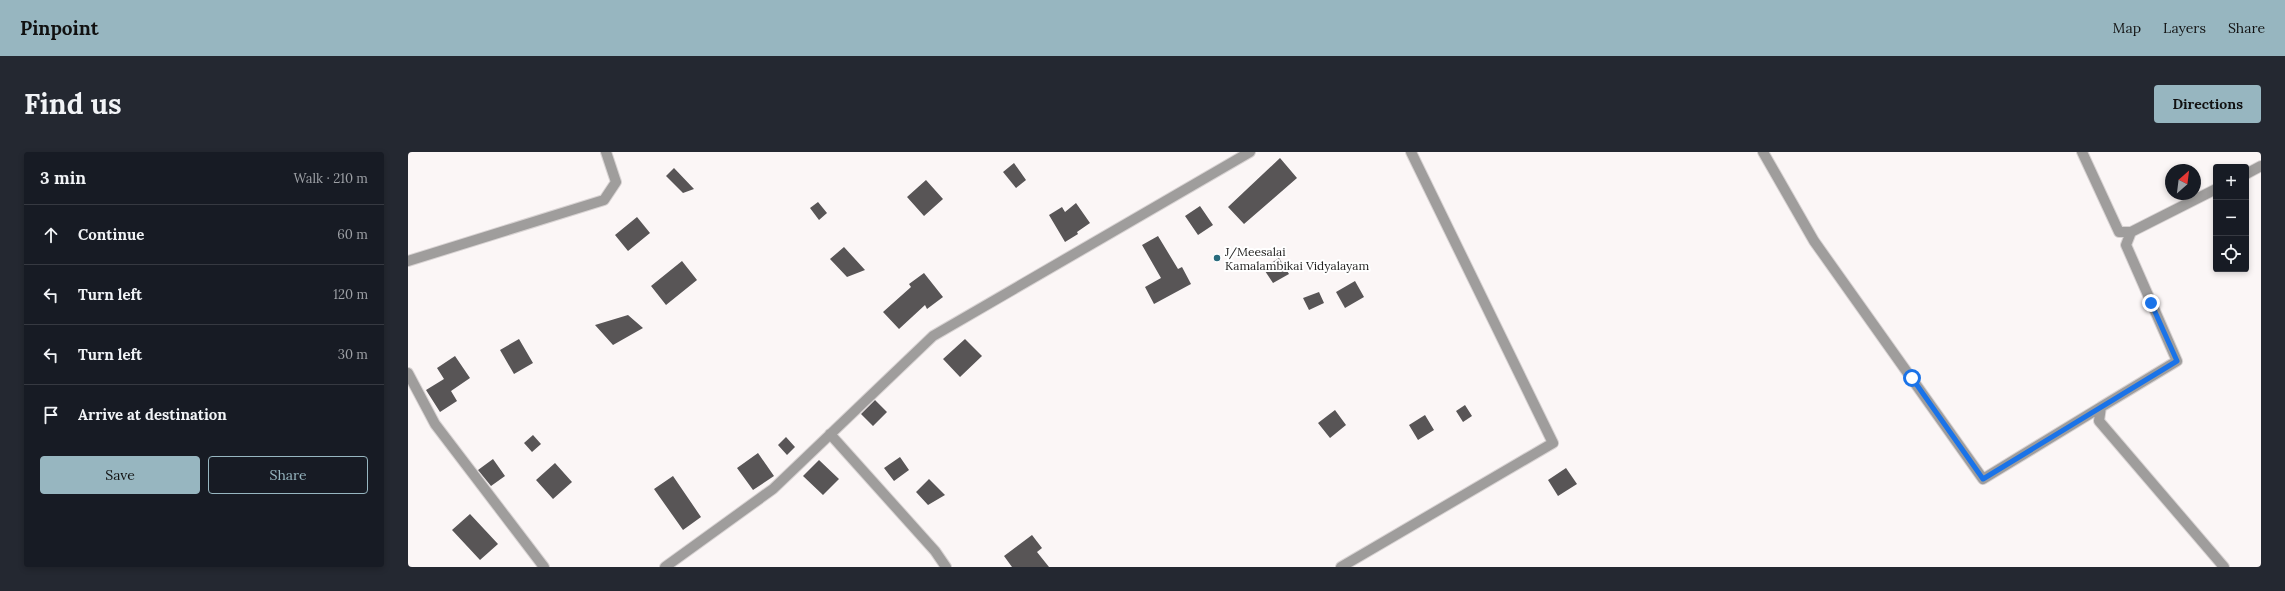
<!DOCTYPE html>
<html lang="en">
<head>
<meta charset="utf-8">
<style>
  body { margin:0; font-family:Lora,serif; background:#242831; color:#f1f3f6 }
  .controls { position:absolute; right:12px; top:12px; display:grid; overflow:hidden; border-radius:4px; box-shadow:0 2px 6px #0003 }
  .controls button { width:36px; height:36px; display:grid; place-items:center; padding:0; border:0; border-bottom:1px solid #363941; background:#171b24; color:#f1f3f6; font:20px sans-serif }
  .compass { position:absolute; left:1757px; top:12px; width:36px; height:36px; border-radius:50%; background:#171b24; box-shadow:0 2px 6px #0003; rotate:28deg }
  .stop { position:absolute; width:12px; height:12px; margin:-9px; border:3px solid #1a73e8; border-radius:50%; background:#fff }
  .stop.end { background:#1a73e8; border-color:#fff; box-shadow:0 1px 4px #0008 }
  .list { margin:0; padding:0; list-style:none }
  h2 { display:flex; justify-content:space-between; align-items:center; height:52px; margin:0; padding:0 16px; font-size:17px }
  h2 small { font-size:13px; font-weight:400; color:#9ea1a6 }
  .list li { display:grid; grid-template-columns:26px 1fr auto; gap:12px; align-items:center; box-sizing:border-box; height:60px; padding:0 16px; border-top:1px solid #363941 }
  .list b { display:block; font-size:15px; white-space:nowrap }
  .list em { font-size:13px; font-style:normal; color:#9ea1a6 }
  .actions { display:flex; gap:8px; padding:12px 16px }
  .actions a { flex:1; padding:9px 0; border:1px solid #97b6c0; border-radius:4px; text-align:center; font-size:14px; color:#97b6c0 }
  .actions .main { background:#97b6c0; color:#111 }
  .icon { flex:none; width:22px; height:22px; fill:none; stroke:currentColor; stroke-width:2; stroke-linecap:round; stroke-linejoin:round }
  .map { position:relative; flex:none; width:1853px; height:415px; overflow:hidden; border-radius:4px }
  header { display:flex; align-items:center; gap:24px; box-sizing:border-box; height:56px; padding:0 20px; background:#97b6c0; color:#111 }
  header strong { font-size:19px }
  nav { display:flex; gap:22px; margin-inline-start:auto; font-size:14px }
  .intro { display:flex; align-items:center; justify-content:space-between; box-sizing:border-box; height:96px; padding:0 24px }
  h1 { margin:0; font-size:28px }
  .button { padding:10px 18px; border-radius:4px; background:#97b6c0; color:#111; font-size:14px; font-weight:700 }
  main { display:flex; gap:24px; padding:0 24px }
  aside { flex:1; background:#171b24; border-radius:4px; box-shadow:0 2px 6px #0003 }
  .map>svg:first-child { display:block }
  .building { fill:#585556 }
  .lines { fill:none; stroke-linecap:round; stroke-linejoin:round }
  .minor-casing { stroke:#d8d3d3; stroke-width:12 }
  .minor { stroke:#9f9d9c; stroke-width:10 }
  .route { stroke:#1a73e8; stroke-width:5 }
  .poi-dot { fill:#286b7d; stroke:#fff; stroke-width:1.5 }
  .labels { text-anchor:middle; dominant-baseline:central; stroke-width:4; stroke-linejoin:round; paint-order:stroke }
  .poi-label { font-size:12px; fill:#1f1e1d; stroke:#fff; text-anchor:start }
</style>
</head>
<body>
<header>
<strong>Pinpoint</strong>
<nav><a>Map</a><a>Layers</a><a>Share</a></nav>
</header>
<div class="intro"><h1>Find us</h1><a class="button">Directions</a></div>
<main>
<aside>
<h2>3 min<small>Walk · 210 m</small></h2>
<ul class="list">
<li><svg class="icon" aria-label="ahead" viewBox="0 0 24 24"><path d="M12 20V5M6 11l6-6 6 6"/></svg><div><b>Continue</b></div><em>60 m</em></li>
<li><svg class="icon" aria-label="left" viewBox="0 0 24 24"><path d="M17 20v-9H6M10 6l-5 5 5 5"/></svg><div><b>Turn left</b></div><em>120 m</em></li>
<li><svg class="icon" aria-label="left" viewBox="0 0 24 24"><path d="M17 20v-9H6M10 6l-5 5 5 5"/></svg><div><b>Turn left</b></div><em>30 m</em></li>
<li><svg class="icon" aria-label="arrive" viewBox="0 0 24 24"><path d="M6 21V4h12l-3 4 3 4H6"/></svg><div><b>Arrive at destination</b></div></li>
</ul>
<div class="actions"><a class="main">Save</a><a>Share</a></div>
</aside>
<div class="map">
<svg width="1853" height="415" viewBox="0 0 1853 415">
  <rect width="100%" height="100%" fill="#fbf6f6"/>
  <!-- building -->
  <path class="building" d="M872 6 889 26 836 72 820 55Z
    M606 11 618 28 608 36 595 20Z
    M266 16 286 37 275 41 258 24Z
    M518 28 535 47 516 64 499 45Z
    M410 50 419 61 411 68 402 56Z
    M668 51 682 71 669 80 670 82 657 90 641 63 654 55 657 60Z
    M792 54 805 73 790 83 777 64Z
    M229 65 242 81 220 99 207 83Z
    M750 84 770 117 774 115 783 132 746 152 737 135 753 126 734 93Z
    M436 95 457 118 439 125 422 107Z
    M871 106 881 122 865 131 855 116Z
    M274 109 289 128 258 153 243 134Z
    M516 121 535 145 519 157 517 153 491 177 475 160 503 135 501 132Z
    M947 129 956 145 937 156 928 140Z
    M911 140 916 151 901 158 895 146Z
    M220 163 235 176 205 193 187 173Z
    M111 187 125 211 106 222 92 198Z
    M557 187 574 204 552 225 535 207Z
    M47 204 62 226 43 239 49 249 32 260 18 238 36 227 29 216Z
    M467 248 479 260 465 274 453 262Z
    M1057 253 1064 264 1055 270 1048 259Z
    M927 258 938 273 922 286 910 271Z
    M1017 263 1026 278 1010 288 1001 273Z
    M125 283 133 292 124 300 116 291Z
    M378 285 387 295 379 303 370 293Z
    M350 301 366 324 345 338 329 316Z
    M492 305 501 318 486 329 476 316Z
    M85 307 97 324 83 334 70 318Z
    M411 308 431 327 415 343 395 324Z
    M147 311 164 330 145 347 128 328Z
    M1158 316 1169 332 1150 344 1140 328Z
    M265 324 293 365 275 378 246 337Z
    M521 327 537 343 520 353 508 340Z
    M62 362 90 392 72 408 44 378Z
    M624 383 634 396 629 400 641 415H604L596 404Z"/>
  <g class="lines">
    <defs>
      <path id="minor" d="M1355 0 1406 89 1575 327 1693 255
        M1674 0 1711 80H1723
        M1838 22 1853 14
        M1808 37 1723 80 1718 93 1769 209 1693 255 1691 269 1816 415
        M0 109 196 48 208 30 198 0
        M0 221 27 272 136 415
        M422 282 527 399 538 415
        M257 415 365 337 525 184 842 0
        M933 415 1145 291 1003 0"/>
    </defs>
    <!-- minor casing -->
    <use href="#minor" class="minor-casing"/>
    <!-- minor -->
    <use href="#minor" class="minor"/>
  </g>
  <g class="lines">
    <!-- route -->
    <path class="route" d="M1504 226 1575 327 1769 209 1743 151"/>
  </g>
  <!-- markers -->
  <circle class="poi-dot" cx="809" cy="106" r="4"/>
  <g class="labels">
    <!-- poi labels -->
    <g class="poi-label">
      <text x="817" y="99">J/Meesalai<tspan x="817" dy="14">Kamalambikai Vidyalayam</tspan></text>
    </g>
  </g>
</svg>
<div class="controls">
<button>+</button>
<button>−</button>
<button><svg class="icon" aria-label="locate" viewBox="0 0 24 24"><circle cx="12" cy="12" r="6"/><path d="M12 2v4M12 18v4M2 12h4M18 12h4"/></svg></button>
</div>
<svg class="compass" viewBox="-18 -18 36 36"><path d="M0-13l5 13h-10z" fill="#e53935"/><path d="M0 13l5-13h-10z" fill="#9ea1a6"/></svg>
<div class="stop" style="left:1504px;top:226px"></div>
<div class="stop end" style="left:1743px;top:151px"></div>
</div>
</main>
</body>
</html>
